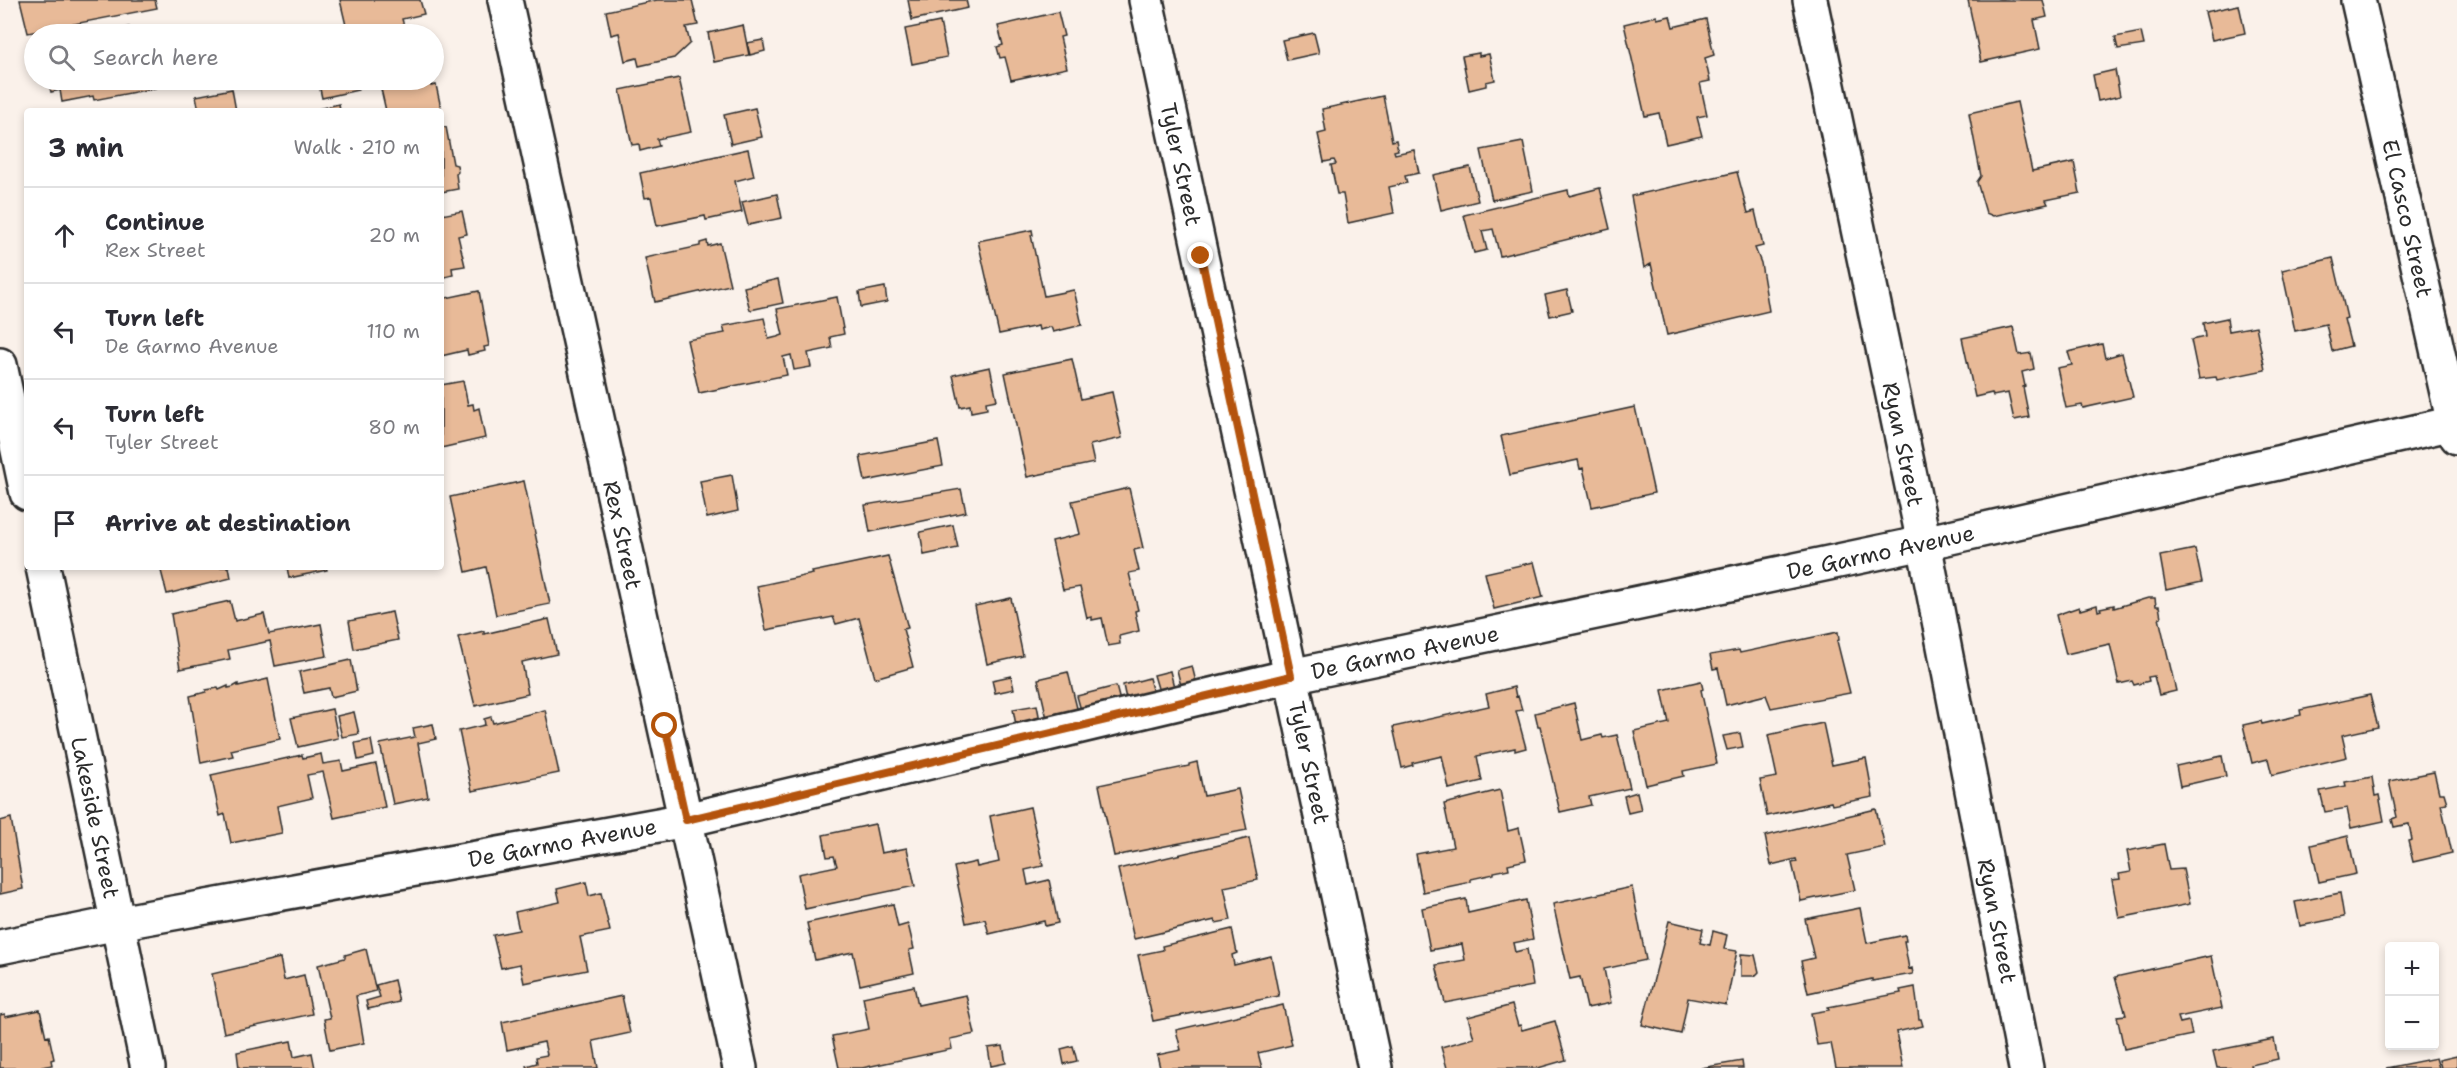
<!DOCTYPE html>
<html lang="en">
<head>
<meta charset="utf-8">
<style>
  body { margin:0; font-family:"Shantell Sans",sans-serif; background:#f2f2f3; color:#2b2b33 }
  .controls { position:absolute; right:18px; bottom:18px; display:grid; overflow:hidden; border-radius:6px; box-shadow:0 3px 9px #0003 }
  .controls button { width:54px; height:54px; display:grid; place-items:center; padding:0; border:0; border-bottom:2px solid #e1e1e2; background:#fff; color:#2b2b33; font:30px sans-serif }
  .stop { position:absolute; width:18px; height:18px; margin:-14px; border:4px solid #b45309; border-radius:50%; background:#fff }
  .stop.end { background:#b45309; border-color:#fff; box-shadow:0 2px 6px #0008 }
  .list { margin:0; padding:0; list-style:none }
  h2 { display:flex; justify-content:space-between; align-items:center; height:78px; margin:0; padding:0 24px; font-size:26px }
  h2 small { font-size:20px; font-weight:400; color:#7c7c81 }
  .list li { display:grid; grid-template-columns:39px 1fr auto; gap:18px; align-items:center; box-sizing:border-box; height:96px; padding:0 24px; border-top:2px solid #e1e1e2 }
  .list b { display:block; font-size:22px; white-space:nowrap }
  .list p { margin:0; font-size:20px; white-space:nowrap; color:#7c7c81 }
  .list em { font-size:20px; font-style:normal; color:#7c7c81 }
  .icon { flex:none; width:33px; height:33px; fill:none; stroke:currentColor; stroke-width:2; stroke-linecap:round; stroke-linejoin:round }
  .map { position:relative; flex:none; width:2457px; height:1068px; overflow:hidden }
  .search { position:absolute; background:#fff; box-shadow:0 3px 9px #0003; left:24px; top:24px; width:420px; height:66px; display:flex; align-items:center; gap:15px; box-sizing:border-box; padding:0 21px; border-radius:33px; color:#7c7c81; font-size:22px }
  .panel { position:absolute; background:#fff; box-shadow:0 3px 9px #0003; left:24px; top:108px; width:420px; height:462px; border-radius:6px }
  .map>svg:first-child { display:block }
  .building { fill:#e8ba98; stroke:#2b2b2b; stroke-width:1.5 }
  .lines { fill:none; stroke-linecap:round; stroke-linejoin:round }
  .street-casing { stroke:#2b2b2b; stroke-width:38 }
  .street { stroke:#fff; stroke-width:33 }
  .route { stroke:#b45309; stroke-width:8 }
  .labels { text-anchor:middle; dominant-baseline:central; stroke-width:5; stroke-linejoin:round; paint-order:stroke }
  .street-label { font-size:22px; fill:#2b2b2b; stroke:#fff }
</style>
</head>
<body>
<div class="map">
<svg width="2457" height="1068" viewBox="0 0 2457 1068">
  <rect width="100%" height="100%" fill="#faf1ea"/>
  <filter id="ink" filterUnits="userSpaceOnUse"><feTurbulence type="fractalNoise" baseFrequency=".0167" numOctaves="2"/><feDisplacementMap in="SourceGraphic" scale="12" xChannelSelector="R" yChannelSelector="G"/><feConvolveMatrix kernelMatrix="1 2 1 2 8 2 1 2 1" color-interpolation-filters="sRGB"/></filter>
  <g filter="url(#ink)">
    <!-- building -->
    <path class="building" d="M20 0H155L157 8 28 33Z
      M340 0H420L424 14 402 19 405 30 385 34H348Z
      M657 0H692L698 25 686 27 690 43 674 58 639 66 637 58 625 61 619 33 611 35 606 11Z
      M908 0H966L968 8 912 20Z
      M1968 0H2043L2047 17 2034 20 2040 49 1981 62Z
      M2239 5 2245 33 2212 40 2205 12Z
      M1058 12 1064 36 1060 37 1067 68 1011 80 1005 57 1000 58 997 47 1003 45 998 26Z
      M1657 16V19L1670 16 1673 27 1706 19 1714 55 1705 58 1710 81 1700 83 1707 115 1697 117 1702 136 1666 144 1659 113 1645 116 1624 24Z
      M940 22 947 57 912 64 905 29Z
      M743 25 749 55 714 62 708 33Z
      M129 27 131 34H81L95 32 96 33Z
      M2141 32 2144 45 2118 49 2115 37Z
      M1314 33 1319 53 1287 60 1282 40Z
      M763 40 765 51 750 55 747 43Z
      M1479 53V56L1489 54 1495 80 1486 82V86L1469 90 1462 56Z
      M2115 70 2120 96 2098 101 2093 75Z
      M679 78 691 132 657 139 659 146 640 151 639 144 632 145 620 90Z
      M48 80H154L156 88 94 100 93 96 62 102 60 90 51 92Z
      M318 80H356L358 90 322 98Z
      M379 80H430L431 86 436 85 443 117 441 118V111H386Z
      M232 89 236 111H199L196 96Z
      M1383 96 1392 141 1396 140 1398 150 1394 151 1395 154 1414 150 1419 173 1405 176 1407 183 1389 187 1394 213 1348 223 1343 194H1337L1331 165 1336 164 1334 160 1324 162 1318 134 1326 132 1322 109Z
      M2017 102 2032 171 2074 162 2080 193 2046 200 2048 204 1993 216 1986 213 1977 182 1981 176 1969 113Z
      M339 104 340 111H313V110Z
      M755 108 762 137 731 144 724 115Z
      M446 127 453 164 457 165 458 172 456 174 458 189 441 192V128Z
      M1523 142 1533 191 1492 200 1481 150Z
      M748 149 754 176 735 181 742 212 706 220 705 216 657 226 651 197 645 198 640 173Z
      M1470 167 1478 201 1441 210 1433 175Z
      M1737 172 1748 213 1755 211 1763 246 1755 248 1761 263 1769 311 1667 335 1651 264 1644 268 1631 196Z
      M1600 188 1610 229 1500 256 1493 229 1482 231 1487 250 1474 253 1464 215 1568 190 1569 196Z
      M777 194 782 218 748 225 742 202Z
      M462 211 467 234 458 236 465 266 452 268 453 275 441 278V215Z
      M1032 230 1033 235H1031L1044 296 1074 290 1082 325 1053 332 1051 327 1039 330 1038 326 999 334 978 241Z
      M707 241 708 246 720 243 730 285 655 302 645 258 700 246V243Z
      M2333 258 2347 318 2344 319 2351 346 2332 351 2326 324 2295 331 2282 270Z
      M778 279 783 303 750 310 744 287Z
      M885 287 887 302 861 307 859 292Z
      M1567 290 1572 311 1550 316 1545 295Z
      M479 291 489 346 484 347 485 351 468 355 467 350 441 356V299Z
      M837 297 844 334 830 337 832 348 808 353 811 367 794 370 791 355 783 357 787 375 699 393 687 340 725 333 723 326 764 318 769 339 777 337 783 335 777 309Z
      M2227 318 2229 331 2256 326 2265 370 2217 380 2216 377 2199 379 2191 340 2205 337 2203 323Z
      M2013 327 2019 355 2031 353 2034 369 2022 372 2025 386 2023 387 2029 417 2014 420 2008 393 1993 396 1992 393 1975 397 1962 338Z
      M2102 344 2105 358 2122 353 2133 397 2083 408 2082 405 2066 408 2057 368 2072 365 2068 352Z
      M1072 359 1081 399 1112 392 1122 438 1090 445 1094 463 1027 477 1005 373Z
      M990 367 997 400 986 402 987 409 971 412 970 405 960 407 953 375Z
      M463 381 468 405 473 404 474 410 479 408 485 438 441 448V385Z
      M1635 407 1654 493 1592 507 1583 468 1580 469 1578 460 1510 475 1501 436Z
      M938 441 943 466 865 481 860 456Z
      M732 475 738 511 707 518 700 481Z
      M524 481 550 604 496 615 486 567 466 572 450 497Z
      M1129 488 1143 548 1134 550 1139 571 1129 573 1138 610 1135 611 1139 631 1119 636 1120 644 1108 646 1102 618 1092 620V617L1087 618 1080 587 1063 590 1052 541 1080 534 1072 501Z
      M961 489 966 512 870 532 865 505Z
      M953 525 958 548 924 555 920 532Z
      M2195 549 2202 582 2166 590 2160 556Z
      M888 556 908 628 903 629 913 667 875 678 859 618 836 624 833 617 766 630 757 586 813 574 812 572Z
      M1534 562 1543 597 1494 609 1485 573Z
      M160 567H229L231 578 167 594Z
      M287 567H326L327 570 289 578Z
      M1011 598 1023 656 987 664 975 606Z
      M2148 598H2155L2156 606H2159L2161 617 2159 618 2176 691 2159 695 2154 676 2148 677 2149 681 2134 685 2132 681 2119 684 2110 644 2066 654 2056 615 2079 607 2080 610 2097 605 2098 611 2101 610 2100 608 2114 605V608Z
      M230 601 235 621 264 614 269 634 321 624 327 656 275 666 270 641 228 650 230 659 180 669 171 614Z
      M392 612 398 640 354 649 349 621Z
      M549 619 557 654 522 662 528 694 475 706 458 637 484 631V634Z
      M1838 632 1839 640 1837 641 1850 693 1771 708 1766 695 1726 705 1718 668 1713 669 1710 655 1739 650 1740 653Z
      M351 660 357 691 331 697 329 688 304 693 299 672Z
      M1192 666 1197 686 1182 690 1177 670Z
      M1170 671 1175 691 1160 695 1154 675Z
      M1068 672 1079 716 1048 723 1038 679Z
      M1011 676 1014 689 995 693 992 680Z
      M1149 678 1154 697 1127 704 1123 685Z
      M268 679 280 739 231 750 233 756 201 763 190 696 206 692V690L218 688 219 690 228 686V688L233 687 238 684V686Z
      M1701 681 1703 689 1701 690 1717 764 1683 771 1684 776 1646 785 1634 731 1669 723 1662 690Z
      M1116 686 1121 705 1082 714 1077 696Z
      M1514 687 1516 697 1518 696 1522 710 1516 711 1526 748 1515 751V748L1477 756 1482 781 1449 789 1442 756 1412 763 1413 765 1402 768 1393 727 1489 706 1486 694Z
      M2370 695 2378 727 2342 735 2347 757 2272 775 2268 759 2252 763 2243 725 2261 721 2262 724 2301 715 2300 710Z
      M1574 703 1582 740 1602 735 1603 738 1617 735 1630 788 1589 797 1591 805 1560 812 1540 726H1538L1535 713Z
      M1037 705 1041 726 1017 731 1013 709Z
      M332 709 338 738 298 747 291 718Z
      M545 710 559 773 472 791 459 731 485 725 484 719 491 717 493 723Z
      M354 712 359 734 342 737 337 716Z
      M1823 723 1832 765 1866 758 1873 797 1832 805 1831 802 1767 816 1760 780 1777 777 1768 735Z
      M433 724 436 739 418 743 428 797 393 804 380 744 415 737 413 728Z
      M1740 733 1743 747 1727 750 1723 736Z
      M371 740 374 756 358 760 355 743Z
      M321 754 323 764 341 761 343 771 376 764 385 807 334 818 323 772 307 775 312 798 277 806 282 833 231 843 225 814 220 816 211 775 302 755 303 758Z
      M2222 756 2226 776 2180 786 2176 766Z
      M1197 762 1204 796 1238 789 1247 830 1114 856 1099 785 1189 766V764Z
      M2434 772 2439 793H2444L2447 803 2441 804 2452 853 2413 862 2408 841 2412 840 2409 824 2394 827 2392 819 2397 817 2389 781Z
      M2372 777 2375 796 2379 795 2384 821 2351 828 2347 808 2325 812 2320 791 2346 786 2345 782Z
      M1500 790 1508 831 1519 828 1526 860 1508 864 1509 869 1494 872V874L1471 879V882L1423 892 1416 854 1453 847 1444 804Z
      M1637 792 1641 810 1628 813 1624 796Z
      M1030 807 1043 866 1025 870 1028 885 1049 880 1058 923 1045 926 1044 921 989 934 985 919 966 923 954 867 976 862 977 867 999 862 990 816Z
      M1876 809 1885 847 1847 855 1855 890 1801 901 1792 863 1797 862 1796 859 1771 865 1765 836Z
      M11 818 23 889 0 894V821Z
      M875 824 881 853 907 848 915 886 805 909 798 874 837 866 834 856 827 857 823 835Z
      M2348 836 2356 874 2319 882 2311 845Z
      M1249 838 1258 880 1224 887 1231 920 1216 923 1215 920 1134 939 1118 869Z
      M2164 844 2169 870 2183 869 2190 904 2119 918 2112 880 2120 879 2119 874 2131 872 2127 851Z
      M586 882 589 896 601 893 610 931 580 937 587 970 524 983 520 964 501 968 493 935 519 930 515 912 560 902 557 889Z
      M1632 887 1646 960 1604 969 1611 1003 1587 1008 1580 977 1570 979 1553 904Z
      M2340 893 2344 917 2300 926 2295 902Z
      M1466 899 1468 913 1526 900 1533 939 1513 943 1515 952 1527 949 1533 986 1445 1003 1436 965 1465 960 1462 944 1430 950 1422 908Z
      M893 904 898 927 908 924 914 949 909 950 914 973 860 985 853 952 815 960 807 923Z
      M1860 908 1867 943 1905 935 1906 941H1904L1909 969 1912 968 1913 974 1872 981V979L1808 993 1801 961 1814 958 1805 919Z
      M1669 921 1703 929 1700 943 1710 945 1713 931 1727 935 1724 949 1737 951 1726 1005 1688 998 1681 1034 1642 1025Z
      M1232 929 1237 953 1232 955 1234 965 1271 956 1279 996 1153 1021 1138 955 1163 950 1162 946Z
      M366 949 376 991 356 996 364 1043 330 1050 324 1019 330 1018 318 965 345 958V955Z
      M1741 954 1755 955 1759 972 1755 976H1741Z
      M2211 956 2222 1008 2178 1017 2180 1023 2189 1021 2192 1035 2124 1049 2117 1016 2126 1015 2115 977Z
      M280 958 284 980 304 975 312 1014 224 1033 212 974Z
      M394 980 399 1002 368 1009 366 1001 380 997 376 985Z
      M914 986 918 1005 966 995 975 1034 950 1039 952 1049 862 1068H839L832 1036 869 1029 863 997Z
      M1915 987 1919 1019H1921L1923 1026 1896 1032 1903 1068H1836L1831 1043 1817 1045 1811 1013 1829 1010 1828 1007 1901 993 1900 990Z
      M622 996 630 1033 593 1041 598 1068H527L526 1066 537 1063 536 1057 547 1055 544 1042 507 1050 502 1022Z
      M1283 1005 1292 1045 1258 1053 1262 1068H1160L1157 1055 1181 1050 1176 1030Z
      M1512 1005 1518 1026 1520 1025 1522 1030 1555 1021 1566 1060 1538 1068H1447L1441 1047 1474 1038 1468 1017Z
      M40 1010 46 1037 49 1036 54 1059 51 1060 52 1065 37 1068H0V1015L5 1014V1017Z
      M2274 1039 2278 1059 2251 1065 2252 1068H2217L2213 1051Z
      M291 1041 294 1057 312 1053 315 1068H239L237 1052Z
      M1003 1046 1006 1063 991 1066 988 1048Z
      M1073 1046 1077 1061 1064 1064 1061 1049Z
      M2457 1056V1068H2441L2439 1060Z
      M2436 1058 2439 1068H2386Z
      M1742 1061 1743 1068H1701Z"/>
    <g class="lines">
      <defs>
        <g id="street">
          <path id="s1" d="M505 0 740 1068"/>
          <path id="s2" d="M1146 0 1375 1068"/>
          <path id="s3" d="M1810 0 1924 543 2026 1068"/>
          <path id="s4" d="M2358 0 2457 437"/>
          <path d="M0 365 27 493"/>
          <path id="s5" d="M43 567 148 1068"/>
          <path id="s6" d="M0 947 118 923 686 820 1291 676 1924 543 2454 423"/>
        </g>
      </defs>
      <!-- street casing -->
      <use href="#street" class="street-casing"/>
      <!-- street -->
      <use href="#street" class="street"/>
    </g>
  </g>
  <g class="lines" filter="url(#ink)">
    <!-- route -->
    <path class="route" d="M665 726 686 820 1291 676 1201 256"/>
  </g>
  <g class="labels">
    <!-- street labels -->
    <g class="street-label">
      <text stroke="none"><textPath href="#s2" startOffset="168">Tyler Street</textPath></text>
      <text stroke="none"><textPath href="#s4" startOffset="224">El Casco Street</textPath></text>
      <text stroke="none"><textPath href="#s3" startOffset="454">Ryan Street</textPath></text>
      <text stroke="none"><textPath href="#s1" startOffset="548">Rex Street</textPath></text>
      <text stroke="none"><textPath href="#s6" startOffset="1922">De Garmo Avenue</textPath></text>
      <text stroke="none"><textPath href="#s6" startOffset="1436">De Garmo Avenue</textPath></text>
      <text stroke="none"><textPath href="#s2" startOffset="780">Tyler Street</textPath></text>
      <text stroke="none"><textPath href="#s5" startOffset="256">Lakeside Street</textPath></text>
      <text stroke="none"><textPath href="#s6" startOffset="572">De Garmo Avenue</textPath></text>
      <text stroke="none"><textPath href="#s3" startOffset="940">Ryan Street</textPath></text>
    </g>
  </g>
</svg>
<div class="controls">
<button>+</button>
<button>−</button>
</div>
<div class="stop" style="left:665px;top:726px"></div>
<div class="stop end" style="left:1201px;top:256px"></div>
<div class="search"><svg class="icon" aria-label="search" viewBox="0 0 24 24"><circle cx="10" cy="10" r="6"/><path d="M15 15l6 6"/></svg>Search here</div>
<section class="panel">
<h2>3 min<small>Walk · 210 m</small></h2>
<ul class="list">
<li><svg class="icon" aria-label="ahead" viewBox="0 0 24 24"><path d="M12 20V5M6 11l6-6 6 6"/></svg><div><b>Continue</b><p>Rex Street</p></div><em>20 m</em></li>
<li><svg class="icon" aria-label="left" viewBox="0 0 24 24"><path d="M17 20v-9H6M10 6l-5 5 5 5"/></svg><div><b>Turn left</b><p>De Garmo Avenue</p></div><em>110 m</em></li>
<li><svg class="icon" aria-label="left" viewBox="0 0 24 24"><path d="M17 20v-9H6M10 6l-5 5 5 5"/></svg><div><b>Turn left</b><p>Tyler Street</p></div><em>80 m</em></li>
<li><svg class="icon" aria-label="arrive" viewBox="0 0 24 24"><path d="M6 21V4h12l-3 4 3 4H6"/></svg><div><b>Arrive at destination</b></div></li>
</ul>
</section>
</div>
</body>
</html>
